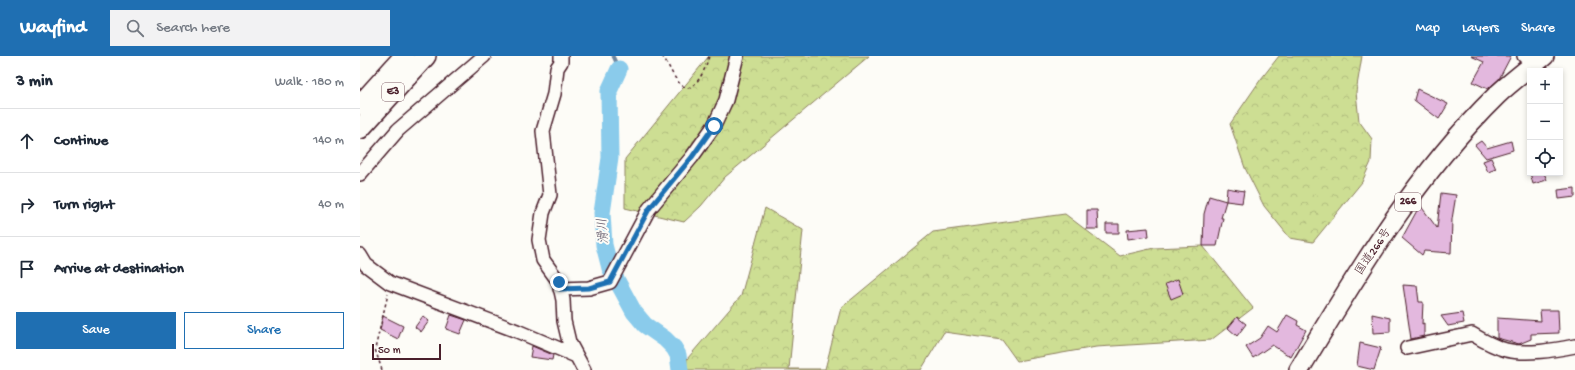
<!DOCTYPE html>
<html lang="en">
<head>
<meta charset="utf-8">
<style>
  body { margin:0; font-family:"Gochi Hand","Klee One",sans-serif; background:#f2f2f3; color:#1f2937 }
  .controls { position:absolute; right:12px; top:12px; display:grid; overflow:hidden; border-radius:0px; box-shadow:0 2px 6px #0003 }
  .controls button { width:36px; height:36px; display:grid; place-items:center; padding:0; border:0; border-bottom:1px solid #e0e1e3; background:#fff; color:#1f2937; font:20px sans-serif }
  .scale { position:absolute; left:12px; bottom:10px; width:69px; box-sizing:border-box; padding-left:4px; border:2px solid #4a1f2b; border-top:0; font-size:11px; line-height:14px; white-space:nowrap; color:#4a1f2b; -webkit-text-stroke:3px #fdfcf7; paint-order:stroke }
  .stop { position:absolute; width:12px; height:12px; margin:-9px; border:3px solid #1f6fb2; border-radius:50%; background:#fff }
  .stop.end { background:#1f6fb2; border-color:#fff; box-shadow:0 1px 4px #0008 }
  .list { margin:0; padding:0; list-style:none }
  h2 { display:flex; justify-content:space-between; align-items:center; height:52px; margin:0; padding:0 16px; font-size:17px }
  h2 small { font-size:13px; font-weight:400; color:#747a83 }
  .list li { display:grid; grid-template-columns:26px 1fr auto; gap:12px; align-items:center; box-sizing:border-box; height:64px; padding:0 16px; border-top:1px solid #e0e1e3 }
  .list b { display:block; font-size:15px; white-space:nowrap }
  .list em { font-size:13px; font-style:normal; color:#747a83 }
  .actions { display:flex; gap:8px; padding:12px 16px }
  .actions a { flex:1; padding:9px 0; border:1px solid #1f6fb2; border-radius:0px; text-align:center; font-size:14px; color:#1f6fb2 }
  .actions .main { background:#1f6fb2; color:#fff }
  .icon { flex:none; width:22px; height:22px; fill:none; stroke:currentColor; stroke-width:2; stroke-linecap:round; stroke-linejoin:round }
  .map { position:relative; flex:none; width:1215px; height:314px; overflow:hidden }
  header { display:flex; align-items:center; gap:24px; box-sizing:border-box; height:56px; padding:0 20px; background:#1f6fb2; color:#fff }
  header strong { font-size:19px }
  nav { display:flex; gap:22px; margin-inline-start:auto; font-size:14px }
  .search { width:280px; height:36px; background:#f2f2f3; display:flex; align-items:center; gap:10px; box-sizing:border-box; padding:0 14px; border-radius:0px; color:#747a83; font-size:15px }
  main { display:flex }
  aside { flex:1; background:#fff }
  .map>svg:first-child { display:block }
  .forest { fill:url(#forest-crowns); stroke:#8c7e5f }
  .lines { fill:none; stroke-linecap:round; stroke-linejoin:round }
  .stream { stroke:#70869e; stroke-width:3 }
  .river { stroke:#8acbeb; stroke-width:17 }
  .building { fill:#e3b8de; stroke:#4a1f2b }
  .minor-casing { stroke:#4a1f2b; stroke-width:16 }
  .highway-casing { stroke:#4a1f2b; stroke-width:22 }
  .path { stroke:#4a1f2b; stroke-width:1.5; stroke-dasharray:3 3; stroke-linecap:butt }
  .minor { stroke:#fdfcf7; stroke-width:13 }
  .highway { stroke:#fdfcf7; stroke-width:19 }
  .route { stroke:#1f6fb2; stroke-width:5 }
  .labels { text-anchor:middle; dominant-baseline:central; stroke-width:4; stroke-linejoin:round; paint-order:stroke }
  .shield { fill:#fdfcf7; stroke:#806168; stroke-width:1 }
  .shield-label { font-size:11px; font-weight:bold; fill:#4a1f2b }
  .street-label { font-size:12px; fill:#4a1f2b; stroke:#fdfcf7 }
  .water-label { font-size:13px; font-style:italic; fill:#5d5365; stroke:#fdfcf7 }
</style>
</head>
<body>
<header>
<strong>Wayfind</strong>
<div class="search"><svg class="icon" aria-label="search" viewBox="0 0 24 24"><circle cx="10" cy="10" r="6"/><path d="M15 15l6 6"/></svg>Search here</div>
<nav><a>Map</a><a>Layers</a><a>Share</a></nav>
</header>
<main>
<aside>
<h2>3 min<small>Walk · 180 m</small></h2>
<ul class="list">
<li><svg class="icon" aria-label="ahead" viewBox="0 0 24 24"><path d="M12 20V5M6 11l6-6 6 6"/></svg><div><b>Continue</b></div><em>140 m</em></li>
<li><svg class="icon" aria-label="right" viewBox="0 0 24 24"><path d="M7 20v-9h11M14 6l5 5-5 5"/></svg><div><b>Turn right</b></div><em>40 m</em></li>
<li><svg class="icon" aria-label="arrive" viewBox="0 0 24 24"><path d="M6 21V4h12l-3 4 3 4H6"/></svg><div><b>Arrive at destination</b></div></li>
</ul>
<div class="actions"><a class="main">Save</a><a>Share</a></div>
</aside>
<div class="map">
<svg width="1215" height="314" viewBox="0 0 1215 314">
  <defs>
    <pattern id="forest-crowns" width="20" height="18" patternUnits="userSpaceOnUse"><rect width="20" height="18" fill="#cdde93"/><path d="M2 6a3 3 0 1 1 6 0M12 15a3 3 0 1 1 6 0" fill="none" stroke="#b2be7f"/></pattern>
  </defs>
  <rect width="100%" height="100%" fill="#fdfcf7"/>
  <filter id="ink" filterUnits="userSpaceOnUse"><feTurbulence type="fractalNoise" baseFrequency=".025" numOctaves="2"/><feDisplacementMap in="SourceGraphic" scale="8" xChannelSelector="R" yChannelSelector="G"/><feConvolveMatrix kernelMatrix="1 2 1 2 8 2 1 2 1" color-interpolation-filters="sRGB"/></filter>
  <g filter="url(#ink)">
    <!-- forest -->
    <path class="forest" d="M349 0H509L365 121 341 150 324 166 265 152V103Z
      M919 0H1002L996 36 999 65 1012 83 1011 106 1002 126 953 186 930 182 904 150 885 112 870 68 901 23Z
      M405 152 443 174 429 313H465L481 252 573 176 705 158 760 200 794 192 843 190 893 252 851 284 736 291 657 305 642 284 584 276 561 314H326L327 303 381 240Z"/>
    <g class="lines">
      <!-- stream -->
      <path class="stream" d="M253 0 259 13"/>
      <!-- river -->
      <path class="river" d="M259 13 249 35 250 102 242 157 244 189 250 212 274 256 285 269 305 283 314 292 318 299 320 314"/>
    </g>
    <!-- building -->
    <path class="building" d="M1111 0H1151L1139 23 1128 33 1113 26 1124 6Z
      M1057 33 1088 48 1079 63 1054 44Z
      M1121 85 1127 92 1151 85 1153 94 1126 102 1115 89Z
      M1131 102 1136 113 1128 116 1123 105Z
      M1170 117H1184L1187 124 1173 128Z
      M867 132 884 135 882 147 866 145Z
      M1215 132V141L1199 143 1198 134Z
      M1081 137 1096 139 1092 163 1091 197 1064 195 1062 199 1042 182 1060 149 1077 172Z
      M849 140 866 145 861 162H863L857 190H843L844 158Z
      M727 154H737L738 173H727Z
      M746 168H759V177H746Z
      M788 172 789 180 768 183 767 174Z
      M818 223 823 238 811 243 805 228Z
      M1043 229 1057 230 1059 246H1063L1062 268 1064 267V280L1051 283Z
      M1180 254H1198L1199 277 1171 278V283L1159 288 1137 282V262L1181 265Z
      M1102 257 1104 267 1088 270 1081 260Z
      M1012 258 1030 262V276L1013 277Z
      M91 259 106 264 100 278 86 273Z
      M927 259 938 265 937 269 946 274 931 301 912 289 893 302 886 291 900 282 908 270 917 276Z
      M23 260 43 270 38 283 20 274Z
      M63 260 69 265 61 276 55 271Z
      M877 261 886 268 877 280 868 272Z
      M1000 287 1021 292 1014 314 997 310Z
      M172 290 193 299 192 304 170 301Z"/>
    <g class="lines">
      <defs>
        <path id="minor" d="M201 0V6L197 12 194 38 183 75 190 139 183 157 179 184 183 204 199 226 203 244 204 265 209 286 224 314
          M1164 0 1175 8
          M0 118 38 74 124 0
          M0 199 6 209 30 227 157 275 216 300
          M200 233 229 232 250 226 289 153 332 101 354 70 366 44 377 0
          M1047 292 1112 278C1122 284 1134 291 1146 294 1167 299 1194 294 1215 290"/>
        <path id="highway" d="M0 49 44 0
          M0 73 66 0
          M939 314C996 219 1057 117 1137 39 1152 25 1168 13 1184 0"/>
      </defs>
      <!-- minor casing -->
      <use href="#minor" class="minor-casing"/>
      <!-- highway casing -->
      <use href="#highway" class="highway-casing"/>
      <!-- path -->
      <path class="path" d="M302 0C311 10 314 29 328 32 339 29 346 11 349 0
        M22 314 15 293 28 238"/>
      <!-- minor -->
      <use href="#minor" class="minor"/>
      <!-- highway -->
      <use href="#highway" class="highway"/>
    </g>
  </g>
  <g class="lines" filter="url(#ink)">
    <!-- route -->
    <path class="route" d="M199 226 200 233 229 232 250 226 289 153 332 101 354 70"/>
  </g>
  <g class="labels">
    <!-- shield labels -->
    <g class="shield">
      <rect x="22" y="27" width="22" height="18" rx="3"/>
      <rect x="1035" y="137" width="26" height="18" rx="3"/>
    </g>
    <g class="shield-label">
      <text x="33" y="36">E3</text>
      <text x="1048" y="146">266</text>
    </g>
    <!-- street labels -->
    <g class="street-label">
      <text transform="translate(1014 196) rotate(-56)">国道266号</text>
    </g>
    <!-- water labels -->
    <g class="water-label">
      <text transform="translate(244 175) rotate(-95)">滑川</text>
    </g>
  </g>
</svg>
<div class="controls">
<button>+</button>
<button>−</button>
<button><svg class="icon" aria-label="locate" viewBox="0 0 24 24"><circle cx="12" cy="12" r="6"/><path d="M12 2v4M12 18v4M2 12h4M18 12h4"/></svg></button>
</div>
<div class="scale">50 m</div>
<div class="stop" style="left:354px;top:70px"></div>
<div class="stop end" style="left:199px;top:226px"></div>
</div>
</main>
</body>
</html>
